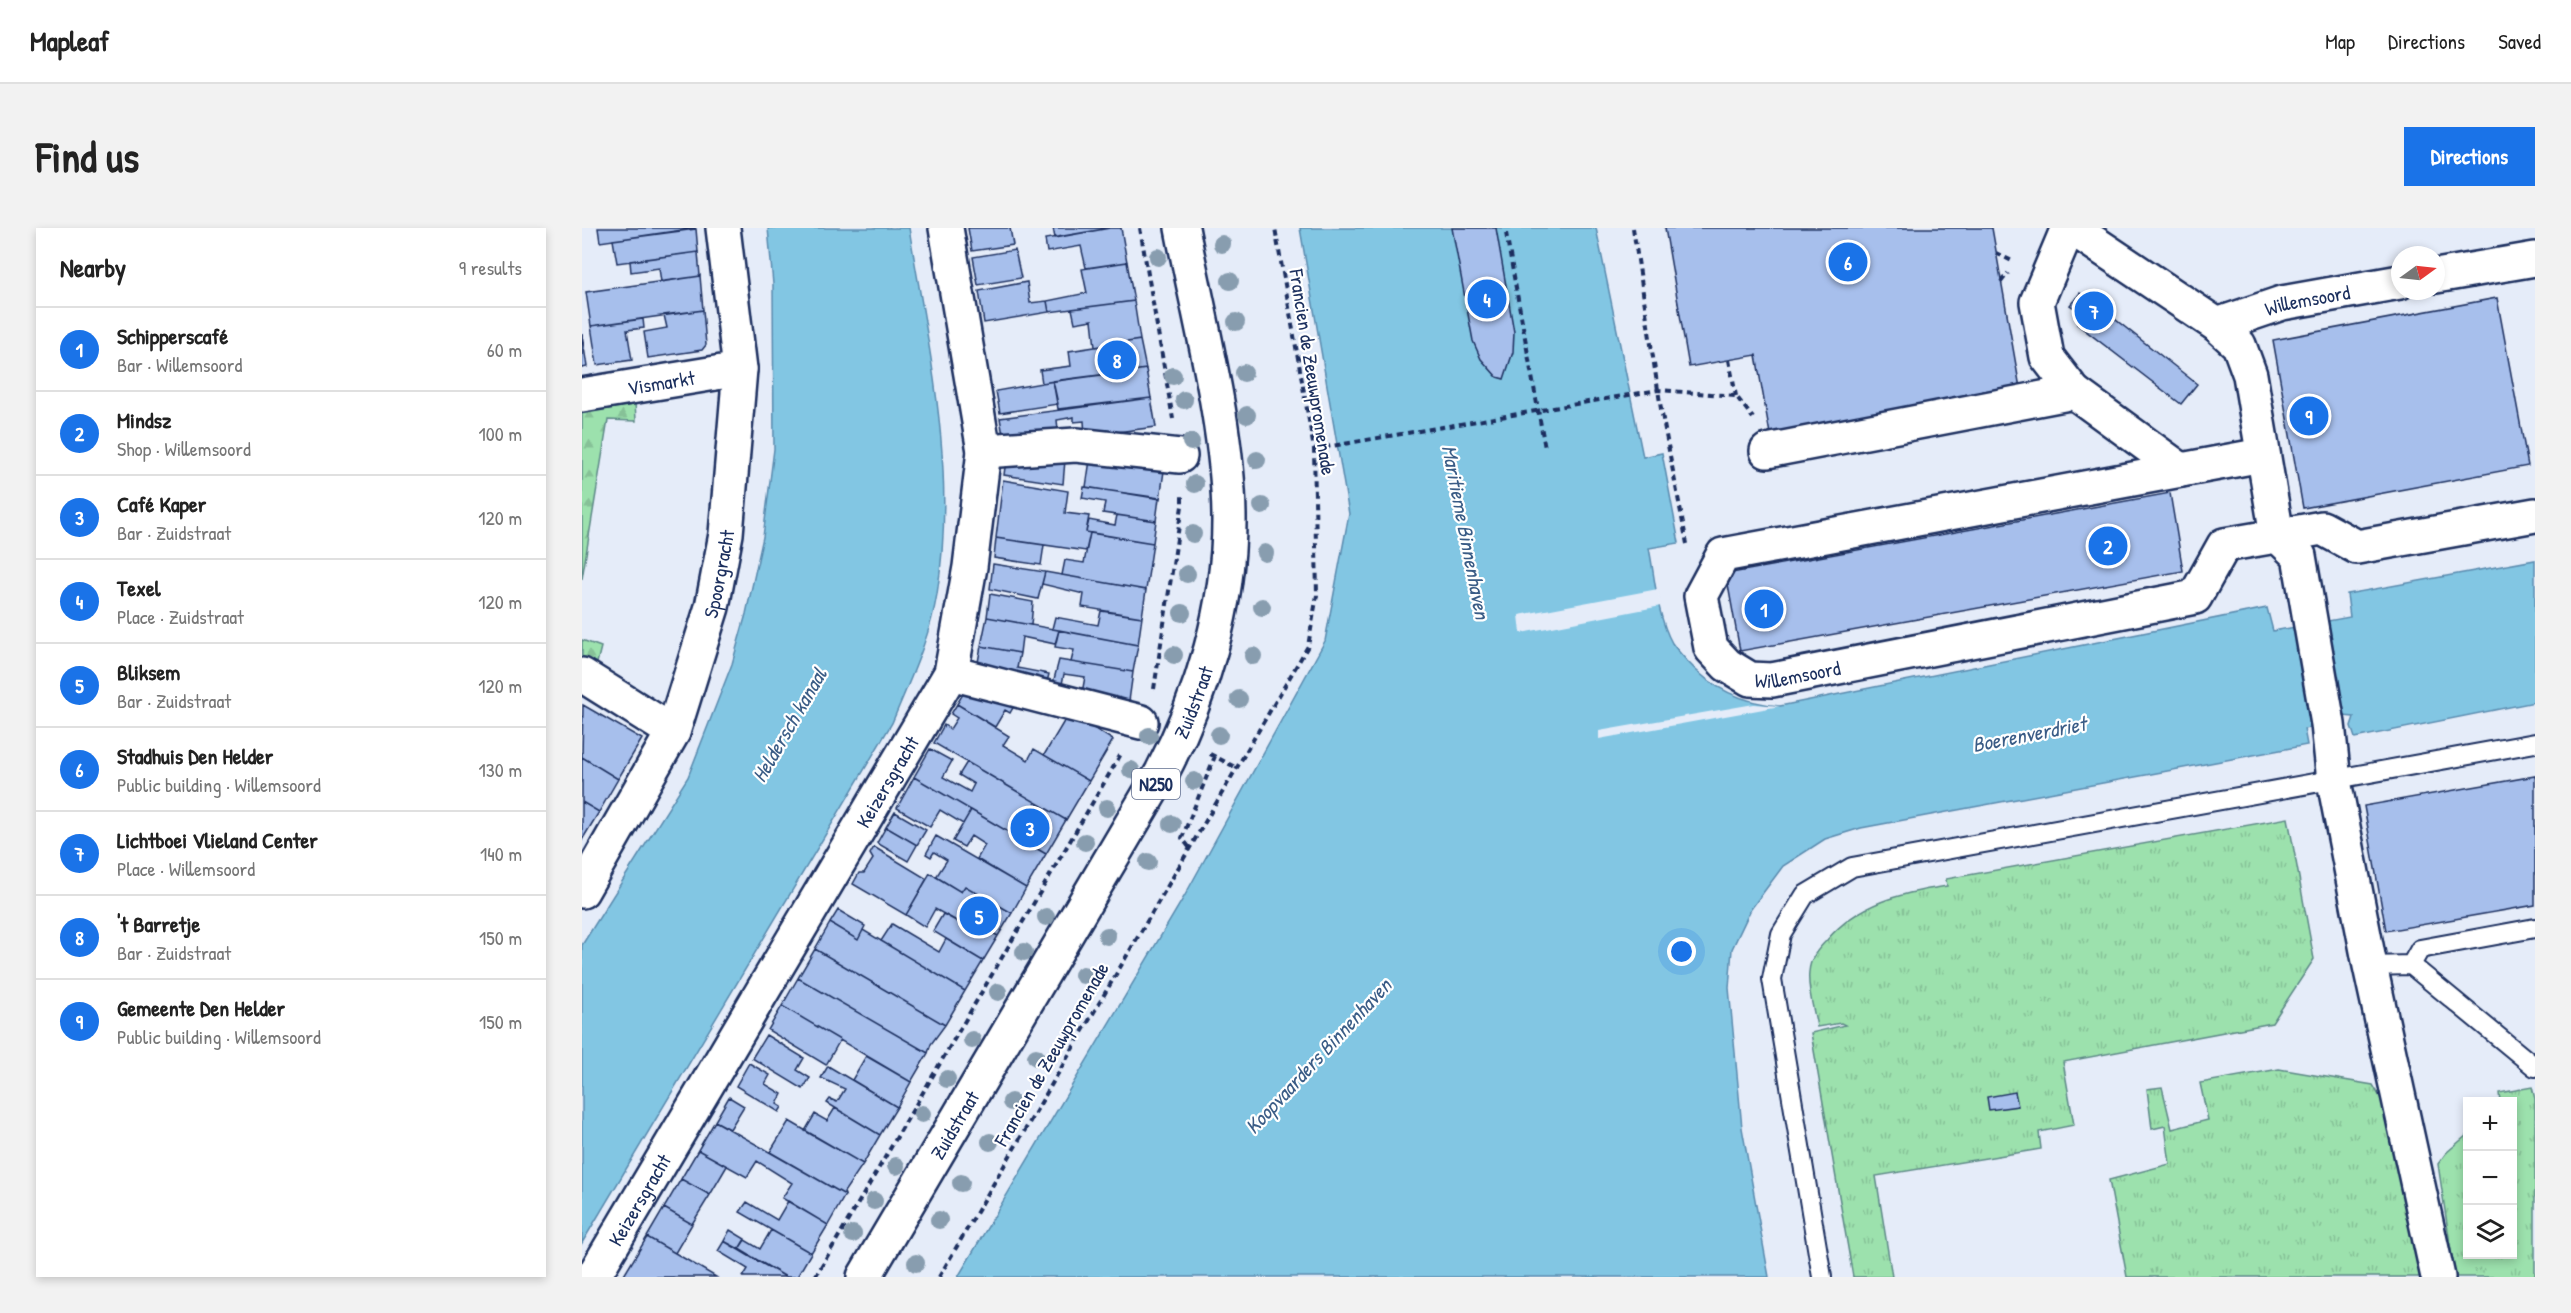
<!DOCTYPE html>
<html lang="en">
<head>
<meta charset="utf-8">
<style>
  body { margin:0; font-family:"Patrick Hand",sans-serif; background:#f2f2f2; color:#222 }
  .controls { position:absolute; right:18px; bottom:18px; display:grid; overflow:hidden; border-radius:0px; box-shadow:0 3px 9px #0003 }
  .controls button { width:54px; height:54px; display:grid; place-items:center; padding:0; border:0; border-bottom:2px solid #e0e0e0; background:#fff; color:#222; font:30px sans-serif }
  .compass { position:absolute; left:1809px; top:18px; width:54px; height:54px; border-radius:50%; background:#fff; box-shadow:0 3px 9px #0003; rotate:75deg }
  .you { position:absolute; left:1100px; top:724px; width:21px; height:21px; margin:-15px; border:4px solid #fff; border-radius:50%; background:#1a73e8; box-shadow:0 0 0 9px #1a73e833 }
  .badge { display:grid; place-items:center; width:39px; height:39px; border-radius:50%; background:#1a73e8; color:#fff; font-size:20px; font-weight:700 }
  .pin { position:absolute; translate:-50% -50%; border:3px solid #fff; box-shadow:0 2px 6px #0006 }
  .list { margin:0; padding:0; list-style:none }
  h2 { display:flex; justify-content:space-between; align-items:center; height:78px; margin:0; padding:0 24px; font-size:26px }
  h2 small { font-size:20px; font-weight:400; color:#767676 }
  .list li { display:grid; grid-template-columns:39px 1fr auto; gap:18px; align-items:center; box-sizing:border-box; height:84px; padding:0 24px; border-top:2px solid #e0e0e0 }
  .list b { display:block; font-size:22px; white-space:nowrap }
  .list p { margin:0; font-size:20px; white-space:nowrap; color:#767676 }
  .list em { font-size:20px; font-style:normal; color:#767676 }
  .icon { flex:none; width:33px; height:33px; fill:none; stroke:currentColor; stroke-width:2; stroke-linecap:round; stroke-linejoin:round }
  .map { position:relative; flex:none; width:1953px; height:1049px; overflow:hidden; border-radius:0px }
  header { display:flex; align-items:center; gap:36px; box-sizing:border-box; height:84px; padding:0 30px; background:#fff; border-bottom:2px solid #e0e0e0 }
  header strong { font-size:28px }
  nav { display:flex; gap:33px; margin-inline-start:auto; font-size:21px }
  .intro { display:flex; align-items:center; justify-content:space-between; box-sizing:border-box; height:144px; padding:0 36px }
  h1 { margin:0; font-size:42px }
  .button { padding:15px 27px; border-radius:0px; background:#1a73e8; color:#fff; font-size:21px; font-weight:700 }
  main { display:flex; gap:36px; padding:0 36px }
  aside { flex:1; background:#fff; border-radius:0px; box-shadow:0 3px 9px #0003 }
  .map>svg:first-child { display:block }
  .grass { fill:url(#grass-tufts); stroke:#5c8886; stroke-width:1.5 }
  .forest { fill:url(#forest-firs); stroke:#5c8886; stroke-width:1.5 }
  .water { fill:#82c6e3; stroke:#598aae; stroke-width:1.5 }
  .pier { fill:#e5ecf9 }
  .building { fill:#a7bfec; stroke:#1b2f5e; stroke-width:1.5 }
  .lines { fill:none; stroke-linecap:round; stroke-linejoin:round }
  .lane-casing { stroke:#1b2f5e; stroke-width:22 }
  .street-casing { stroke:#1b2f5e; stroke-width:38 }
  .primary-casing { stroke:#1b2f5e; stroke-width:38 }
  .path { stroke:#1b2f5e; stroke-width:4; stroke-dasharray:6 4.5; stroke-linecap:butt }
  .lane { stroke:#fff; stroke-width:18 }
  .street { stroke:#fff; stroke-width:33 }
  .primary { stroke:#fff; stroke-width:33 }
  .tree { fill:#889daf }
  .labels { text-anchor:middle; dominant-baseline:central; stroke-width:4.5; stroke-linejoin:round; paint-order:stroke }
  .shield { fill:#fff; stroke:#5f6d8e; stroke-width:1.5 }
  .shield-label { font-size:18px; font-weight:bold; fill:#1b2f5e }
  .street-label { font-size:20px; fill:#1b2f5e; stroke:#fff }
  .water-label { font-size:21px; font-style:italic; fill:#3a5c86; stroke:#fff }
</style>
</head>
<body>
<header>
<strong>Mapleaf</strong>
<nav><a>Map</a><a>Directions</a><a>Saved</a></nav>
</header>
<div class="intro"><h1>Find us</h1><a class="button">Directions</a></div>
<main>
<aside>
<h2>Nearby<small>9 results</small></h2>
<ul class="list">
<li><span class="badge">1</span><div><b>Schipperscafé</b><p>Bar · Willemsoord</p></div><em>60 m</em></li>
<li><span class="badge">2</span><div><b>Mindsz</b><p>Shop · Willemsoord</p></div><em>100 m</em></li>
<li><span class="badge">3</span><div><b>Café Kaper</b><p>Bar · Zuidstraat</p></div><em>120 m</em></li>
<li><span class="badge">4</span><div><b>Texel</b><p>Place · Zuidstraat</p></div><em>120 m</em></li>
<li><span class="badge">5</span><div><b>Bliksem</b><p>Bar · Zuidstraat</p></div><em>120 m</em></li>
<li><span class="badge">6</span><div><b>Stadhuis Den Helder</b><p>Public building · Willemsoord</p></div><em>130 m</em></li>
<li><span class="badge">7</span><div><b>Lichtboei Vlieland Center</b><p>Place · Willemsoord</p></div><em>140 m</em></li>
<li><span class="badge">8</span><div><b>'t Barretje</b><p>Bar · Zuidstraat</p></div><em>150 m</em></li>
<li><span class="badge">9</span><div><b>Gemeente Den Helder</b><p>Public building · Willemsoord</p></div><em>150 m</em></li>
</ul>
</aside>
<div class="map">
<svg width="1953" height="1049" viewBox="0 0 1953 1049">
  <defs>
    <pattern id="grass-tufts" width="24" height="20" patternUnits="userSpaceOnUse" patternTransform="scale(1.5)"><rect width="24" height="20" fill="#9ce1ad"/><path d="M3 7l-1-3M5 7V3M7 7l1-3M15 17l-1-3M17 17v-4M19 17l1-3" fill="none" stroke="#86c197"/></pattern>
    <pattern id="forest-firs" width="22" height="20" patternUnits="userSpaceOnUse" patternTransform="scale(1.5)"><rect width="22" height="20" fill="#9ce1ad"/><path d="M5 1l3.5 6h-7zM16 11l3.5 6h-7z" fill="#86c197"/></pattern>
  </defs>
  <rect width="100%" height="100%" fill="#e5ecf9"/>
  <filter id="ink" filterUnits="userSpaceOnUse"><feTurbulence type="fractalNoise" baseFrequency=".0167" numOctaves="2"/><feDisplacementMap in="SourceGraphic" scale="12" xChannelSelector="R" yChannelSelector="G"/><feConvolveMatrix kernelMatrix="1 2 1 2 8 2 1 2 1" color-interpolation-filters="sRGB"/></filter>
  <g filter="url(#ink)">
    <!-- grass -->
    <path class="grass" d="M1706 590 1732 731 1690 795 1481 834 1492 897 1457 904 1459 921 1294 948 1310 1049H1271L1229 805 1263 797 1259 795 1235 799C1232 782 1225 761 1227 744 1228 730 1236 721 1245 712 1276 675 1319 665 1365 658L1364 651Z
      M1697 841 1791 857 1809 888 1838 1049H1545L1527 952 1588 936 1583 898 1570 901 1565 861 1580 859 1590 901 1626 892 1618 855Z
      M1950 859 1953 871V1049H1873L1856 936 1864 925 1885 907 1886 1026H1930V874L1918 873 1917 865Z"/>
    <!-- forest -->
    <path class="forest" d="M0 172 53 173 54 193 26 192 0 351Z
      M0 412 19 419 14 439 0 438Z"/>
    <!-- water -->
    <path class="water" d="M186 0H327C347 122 375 242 355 366 348 410 327 454 310 495L0 1015V717L106 549 150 436 164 386 181 309 192 221 191 56Z
      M718 0H1014L1061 229 1080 225 1097 315 1067 320C1073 350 1075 388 1090 415 1094 421 1100 427 1105 433 1130 461 1161 475 1198 478L1685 380 1691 403 1768 389 1765 366 1953 332V474L1773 510 1769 498 1772 489 1761 488 1762 493 1722 501 1725 517 1279 600 1243 611 1201 638 1169 681 1150 721 1147 760 1160 900 1187 1049H376L602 669 743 413 767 286Z"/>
    <!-- pier -->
    <path class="pier" d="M1076 361 1079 378 939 405 937 387Z
      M1172 476 1198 478 1017 511V503Z"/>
    <!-- building -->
    <path class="building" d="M16 0H114L18 14Z
      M386 0H428L431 17 390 23Z
      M471 0H528L473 10Z
      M528 0H539L545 34 504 40 499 18 465 24 463 11Z
      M870 0H914L932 104 931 124 922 151 915 149 899 131 891 113Z
      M1083 0H1410L1438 160 1188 206 1174 127 1107 139Z
      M114 1 116 24 35 35 31 12Z
      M433 22 439 50 396 57 391 29Z
      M116 24 118 48 79 54 77 40 49 44 48 33Z
      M545 34 552 73 467 84 465 73 505 65 500 41Z
      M118 48 121 82 9 98 4 64Z
      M445 54 448 75 465 73 467 84 402 95 397 63Z
      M1498 65 1512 76 1516 73 1531 85 1529 88 1615 156 1599 176 1495 96 1502 87 1488 77Z
      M1915 70 1946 238 1721 280 1691 112Z
      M552 73 558 112 513 119 510 92 493 95 490 81Z
      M121 82 124 117 120 122 66 130 62 104 85 100 82 87Z
      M61 91 62 100 45 102 50 132 15 137 9 98Z
      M0 106 5 139 0 140Z
      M558 112 564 141 460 155 458 142 489 138 487 123Z
      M564 141 569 170 476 181 471 153Z
      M471 153 476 176 418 185 414 163Z
      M569 170 574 199 503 208 502 193 492 194V189L475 192 477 211 423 219 418 190Z
      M425 224 483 232 481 256 422 247Z
      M508 232 582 243 578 271 504 259Z
      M421 252 486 263 483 285 507 288 504 304 508 305 504 323 414 310Z
      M502 259 577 270 574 293 521 285 523 274 500 270Z
      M1588 265 1601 343 1158 423 1144 346Z
      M535 287 574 293 571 315 504 304 507 292 533 297Z
      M508 305 571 315 564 362 480 347 483 332 502 335Z
      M414 310 462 317 459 337 412 330Z
      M411 336 463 344 456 371 408 361Z
      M463 344 564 362 560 389 500 379 502 366 460 356Z
      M408 366 451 374 449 397 405 389Z
      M519 383 560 389 556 417 470 401 473 389 516 397Z
      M405 389 477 402 473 416 440 409 438 425 399 418Z
      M477 402 556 417 551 444 489 434 492 422 473 419Z
      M399 418 438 425 435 440 467 446 464 458 394 445Z
      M477 432 551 444 547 473 500 465 503 449 482 446 479 461 470 459Z
      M385 459 437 469 428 485 423 482 413 499 375 476Z
      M375 476 427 508 421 517 446 532 452 521 507 553 484 592 352 515 362 497 368 501 375 490 369 486Z
      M1 477 60 511 36 551 0 529Z
      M487 485 531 512 507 553 462 527Z
      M348 521 370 533 361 549 388 564 392 556 377 547 385 534 484 592 464 626 332 549Z
      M0 529 36 551 17 584 0 574Z
      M1953 548V677L1804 703 1782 578Z
      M332 549 389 582 381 596 358 582 348 599 315 580Z
      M0 574 17 584 0 612Z
      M389 582 464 626 444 660 395 631 403 617 389 608 382 619 371 613Z
      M313 584 344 602 335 617 304 599Z
      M304 599 335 617 326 633 295 615Z
      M354 608 444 660 430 685 383 658 379 664 354 649 365 632 352 624 349 629 344 626Z
      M292 619 345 651 324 687 271 656 277 645H282L291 631 288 626Z
      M348 645 379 664 383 658 430 685 416 708 394 696 391 702 353 681 343 699 324 687Z
      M256 682 283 698 276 712 248 695Z
      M361 686 391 702 394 696 416 708 401 733 351 703Z
      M248 695 276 712 281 702 383 763 363 797 233 721Z
      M310 696 357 724 364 711 401 733 383 763 299 713Z
      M233 721 363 797 349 816 346 825 216 750Z
      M216 750 346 825 329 854 200 778Z
      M200 778 258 812 244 837 186 802Z
      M184 807 222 830 215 842 228 850 221 861 170 830Z
      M284 828 329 854 315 879 270 852Z
      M167 835 188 847 183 856 200 866 195 876 200 879 197 884 154 858Z
      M246 838 315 879 298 907 245 875 248 871 255 874 263 861 239 850Z
      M1433 864 1436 878 1407 882 1405 869Z
      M147 869 162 878 148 901 133 893Z
      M253 880 298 907 281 936 223 903 233 886 245 893Z
      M133 893 263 967 246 997 200 970 210 955 175 933 165 949 116 922Z
      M207 893 281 936 262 964 263 967 188 924Z
      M116 922 145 938 128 967 99 951Z
      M99 951 128 967 110 996 82 980Z
      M206 973 246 997 229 1025 158 984 165 974 195 992Z
      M82 980 110 996 93 1025 65 1009Z
      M148 1002 163 1011 157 1021 142 1013Z
      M189 1002 229 1025 215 1049H204L157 1021 163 1012 178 1021Z
      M65 1009 93 1025 134 1049H41Z
      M142 1013 172 1031 204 1049H161L166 1041 136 1023Z"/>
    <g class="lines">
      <defs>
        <path id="lane" d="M1829 737 1953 839
          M1788 738 1829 737 1838 721 1953 700
          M1240 1049 1190 751 1199 706 1223 667 1270 639 1953 515"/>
        <g id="street">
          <path d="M1486 0 1455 74 1465 129 1492 164"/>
          <path d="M1490 0 1635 97 1657 117 1668 147 1695 307 1717 328 1746 496 1752 553 1788 738 1856 1049"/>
          <path d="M1854 48 1953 31"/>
          <path id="s1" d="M1635 97 1700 75 1818 54"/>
          <path id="s2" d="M0 167 158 141"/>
          <path d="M402 223 494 217 598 228"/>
          <path d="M1185 223 1492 164 1599 242"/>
          <path id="s3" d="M1680 227 1141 327 1119 368 1129 420 1145 437 1168 451 1190 452 1613 369 1642 317 1740 300 1775 319 1953 287"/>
          <path d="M369 445 559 494"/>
          <path d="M0 447 91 504"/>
          <path id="s4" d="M0 663 91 504 130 379 144 306 158 141 141 0"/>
          <path id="s5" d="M11 1049 369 445 388 339 402 223 364 0"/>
        </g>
        <g id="primary">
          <path id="s6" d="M282 1049 579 546C620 468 648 377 647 288 646 197 617 90 600 0"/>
        </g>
      </defs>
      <!-- lane casing -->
      <use href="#lane" class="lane-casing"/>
      <!-- street casing -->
      <use href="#street" class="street-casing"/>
      <!-- primary casing -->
      <use href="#primary" class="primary-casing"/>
      <!-- path -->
      <path class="path" d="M558 0 591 191
        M1051 0 1079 181 1105 316
        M924 5 963 220
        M1414 25 1432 34
        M1419 54 1426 45
        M1147 132 1154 168
        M732 221 1076 162 1154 168 1171 190
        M572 461 600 278V264
        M628 526 653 539
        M607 619 600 610 633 528
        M233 1049 539 526
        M357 1049 726 418 735 367 732 221 693 0"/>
      <!-- lane -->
      <use href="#lane" class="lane"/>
      <!-- street -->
      <use href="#street" class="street"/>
      <!-- primary -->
      <use href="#primary" class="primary"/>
    </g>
    <!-- trees -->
    <g class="tree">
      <circle cx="640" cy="16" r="9"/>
      <circle cx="576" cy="29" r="9"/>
      <circle cx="648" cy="53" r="9"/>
      <circle cx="654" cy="94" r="9"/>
      <circle cx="662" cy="145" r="9"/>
      <circle cx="591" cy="148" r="9"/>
      <circle cx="602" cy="172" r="9"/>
      <circle cx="665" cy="187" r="9"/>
      <circle cx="609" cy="214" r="9"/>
      <circle cx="675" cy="232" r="9"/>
      <circle cx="613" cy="256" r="9"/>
      <circle cx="680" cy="278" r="9"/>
      <circle cx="611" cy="306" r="9"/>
      <circle cx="683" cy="325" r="9"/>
      <circle cx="605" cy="346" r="9"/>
      <circle cx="680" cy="379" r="9"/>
      <circle cx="600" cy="385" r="9"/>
      <circle cx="592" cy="427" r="9"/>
      <circle cx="671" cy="428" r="9"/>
      <circle cx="657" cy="471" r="9"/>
      <circle cx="637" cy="507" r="9"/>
      <circle cx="567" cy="508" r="9"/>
      <circle cx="549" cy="542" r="9"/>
      <circle cx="612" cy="553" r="9"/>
      <circle cx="525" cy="580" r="9"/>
      <circle cx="590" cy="596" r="9"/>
      <circle cx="503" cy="614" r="9"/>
      <circle cx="566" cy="634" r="9"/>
      <circle cx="464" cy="689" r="9"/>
      <circle cx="525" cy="708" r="9"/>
      <circle cx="442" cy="724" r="9"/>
      <circle cx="501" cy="747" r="9"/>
      <circle cx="416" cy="764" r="9"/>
      <circle cx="390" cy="812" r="9"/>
      <circle cx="454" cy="829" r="9"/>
      <circle cx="365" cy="851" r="9"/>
      <circle cx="429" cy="874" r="9"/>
      <circle cx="340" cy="886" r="9"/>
      <circle cx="408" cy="914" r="9"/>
      <circle cx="314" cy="938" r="9"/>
      <circle cx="379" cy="955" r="9"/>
      <circle cx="292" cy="973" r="9"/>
      <circle cx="357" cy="992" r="9"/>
      <circle cx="271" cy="1006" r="9"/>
      <circle cx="334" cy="1035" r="9"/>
    </g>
  </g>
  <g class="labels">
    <!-- shield labels -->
    <rect class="shield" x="550" y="541" width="48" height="30" rx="4.5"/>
    <g class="shield-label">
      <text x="574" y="556">N250</text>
    </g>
    <!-- street labels -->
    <g class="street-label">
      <text stroke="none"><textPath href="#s1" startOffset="94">Willemsoord</textPath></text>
      <text transform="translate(731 144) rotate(81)">Francien de Zeeuwpromenade</text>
      <text stroke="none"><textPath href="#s2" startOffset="80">Vismarkt</textPath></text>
      <text stroke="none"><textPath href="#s4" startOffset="348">Spoorgracht</textPath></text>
      <text stroke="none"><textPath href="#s3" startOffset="746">Willemsoord</textPath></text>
      <text stroke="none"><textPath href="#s6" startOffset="663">Zuidstraat</textPath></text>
      <text stroke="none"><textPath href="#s5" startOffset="576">Keizersgracht</textPath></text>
      <text transform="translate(469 826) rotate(-60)">Francien de Zeeuwpromenade</text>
      <text stroke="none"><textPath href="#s6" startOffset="177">Zuidstraat</textPath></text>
      <text stroke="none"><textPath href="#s5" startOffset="90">Keizersgracht</textPath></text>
    </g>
    <!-- water labels -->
    <g class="water-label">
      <text transform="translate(884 304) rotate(79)">Maritieme Binnenhaven</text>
      <text transform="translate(207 497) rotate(-60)">Heldersch kanaal</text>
      <text transform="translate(1447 506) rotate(-11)">Boerenverdriet</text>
      <text transform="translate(736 828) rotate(-47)">Koopvaarders Binnenhaven</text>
    </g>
  </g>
</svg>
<div class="controls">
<button>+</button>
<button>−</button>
<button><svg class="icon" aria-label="layers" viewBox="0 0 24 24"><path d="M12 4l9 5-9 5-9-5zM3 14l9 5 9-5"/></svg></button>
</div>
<svg class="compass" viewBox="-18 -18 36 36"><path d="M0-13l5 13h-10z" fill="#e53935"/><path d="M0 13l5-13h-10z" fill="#767676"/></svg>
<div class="you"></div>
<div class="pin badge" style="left:1182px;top:381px">1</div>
<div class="pin badge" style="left:1526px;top:318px">2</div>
<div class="pin badge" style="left:448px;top:600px">3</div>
<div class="pin badge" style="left:905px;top:71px">4</div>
<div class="pin badge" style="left:397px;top:688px">5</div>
<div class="pin badge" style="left:1266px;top:34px">6</div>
<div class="pin badge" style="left:1512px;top:83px">7</div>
<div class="pin badge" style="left:535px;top:132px">8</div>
<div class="pin badge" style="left:1727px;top:188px">9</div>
</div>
</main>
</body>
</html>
